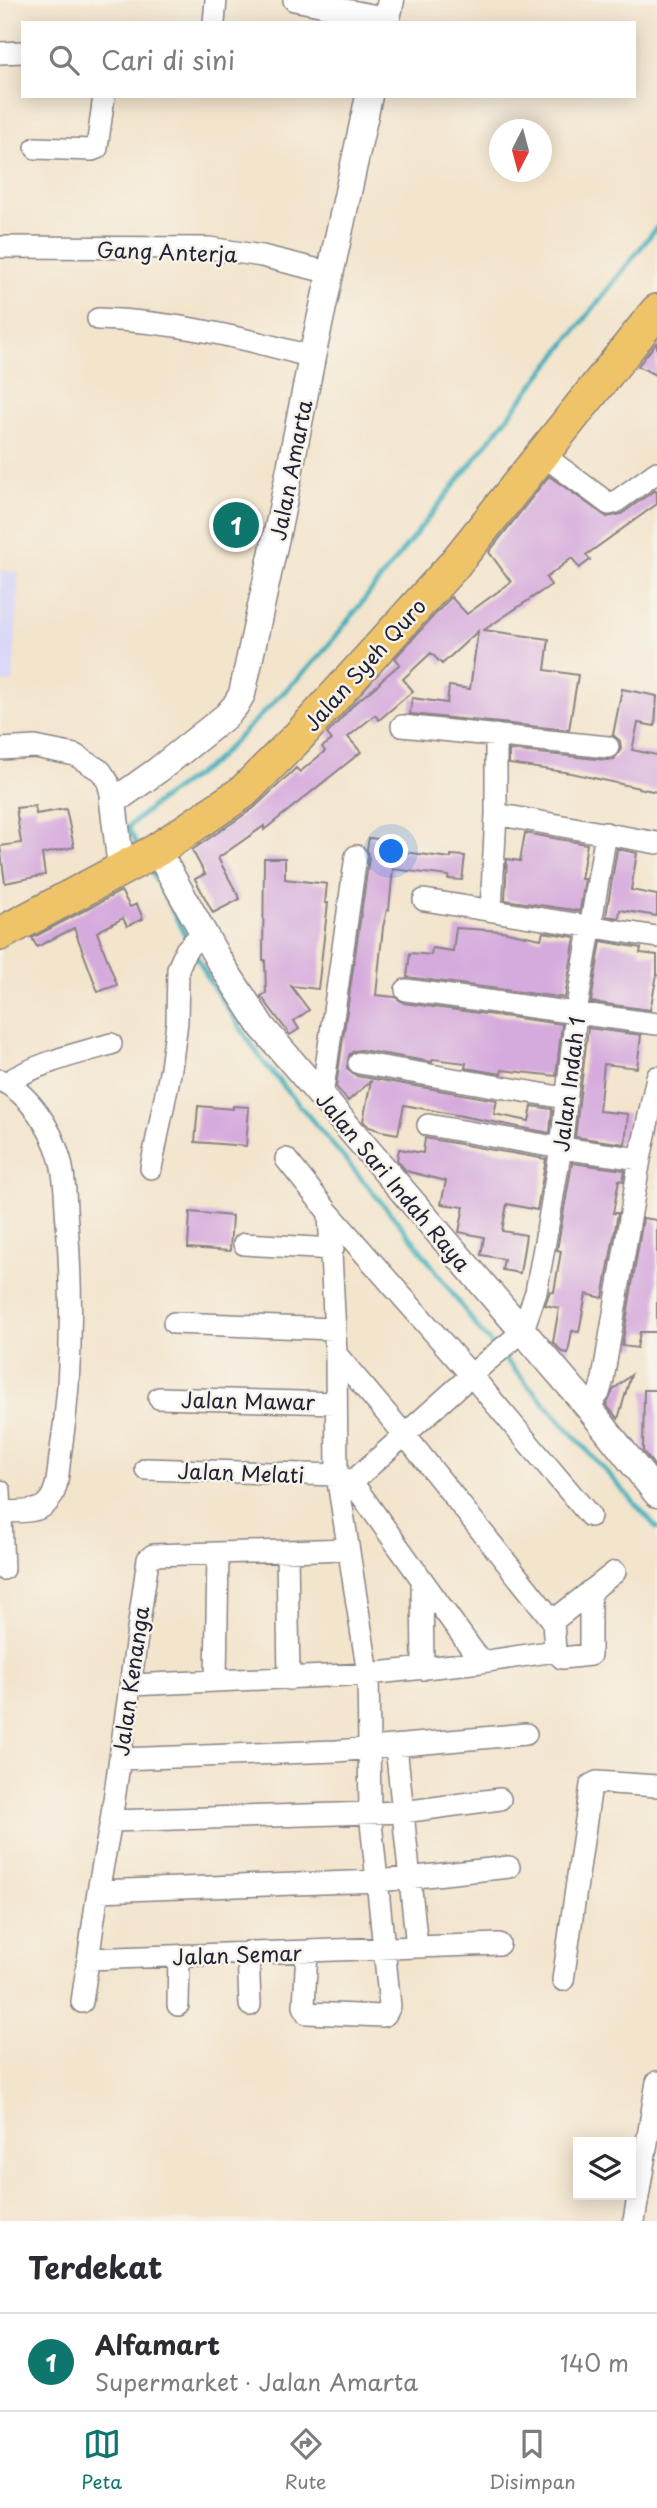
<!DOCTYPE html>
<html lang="id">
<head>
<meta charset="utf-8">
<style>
  body { margin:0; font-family:"Playpen Sans",sans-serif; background:#f2f2f3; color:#2b2b33 }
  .controls { position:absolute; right:21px; bottom:21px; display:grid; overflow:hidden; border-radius:0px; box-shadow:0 4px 18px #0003 }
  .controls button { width:63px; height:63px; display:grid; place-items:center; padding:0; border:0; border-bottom:2px solid #e1e1e2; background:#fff; color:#2b2b33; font:35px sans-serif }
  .compass { position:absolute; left:489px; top:119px; width:63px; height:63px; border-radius:50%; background:#fff; box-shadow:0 4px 18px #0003; rotate:186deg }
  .you { position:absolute; left:392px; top:852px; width:24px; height:24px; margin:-18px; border:5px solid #fff; border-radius:50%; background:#1a73e8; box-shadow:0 0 0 10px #1a73e833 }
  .badge { display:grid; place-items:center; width:46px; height:46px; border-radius:50%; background:#0f766e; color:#fff; font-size:23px; font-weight:700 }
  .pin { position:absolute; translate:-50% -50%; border:4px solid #fff; box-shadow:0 2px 7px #0006 }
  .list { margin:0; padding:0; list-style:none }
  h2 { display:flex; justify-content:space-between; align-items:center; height:91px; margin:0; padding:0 28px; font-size:30px }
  h2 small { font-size:23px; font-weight:400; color:#7c7c81 }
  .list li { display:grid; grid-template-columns:46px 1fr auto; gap:21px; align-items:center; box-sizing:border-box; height:98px; padding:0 28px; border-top:2px solid #e1e1e2 }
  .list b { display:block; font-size:26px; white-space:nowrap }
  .list p { margin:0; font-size:23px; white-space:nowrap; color:#7c7c81 }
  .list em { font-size:23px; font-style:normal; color:#7c7c81 }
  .icon { flex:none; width:38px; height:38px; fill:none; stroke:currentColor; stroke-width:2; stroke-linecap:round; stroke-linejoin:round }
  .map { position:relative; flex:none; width:657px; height:2221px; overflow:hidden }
  .search { position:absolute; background:#fff; box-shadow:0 4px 18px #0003; left:21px; right:21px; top:21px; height:77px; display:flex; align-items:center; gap:18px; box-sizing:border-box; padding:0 24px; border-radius:0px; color:#7c7c81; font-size:26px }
  .sheet { height:189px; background:#fff }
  nav { display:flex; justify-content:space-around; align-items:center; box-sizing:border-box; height:98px; border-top:2px solid #e1e1e2; background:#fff; font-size:19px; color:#7c7c81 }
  nav a { display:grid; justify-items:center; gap:4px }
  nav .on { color:#0f766e }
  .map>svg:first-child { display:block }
  .built { fill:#d8d7f8 }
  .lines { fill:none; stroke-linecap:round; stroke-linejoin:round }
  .stream { stroke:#40afbb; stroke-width:5 }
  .building { fill:#d5aadd }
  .minor-casing { stroke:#8a8384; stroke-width:24 }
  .tertiary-casing { stroke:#8a8384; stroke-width:29 }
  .primary-casing { stroke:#8a8384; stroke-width:36 }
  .minor { stroke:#fff; stroke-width:21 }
  .tertiary { stroke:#fff; stroke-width:26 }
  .primary { stroke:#efc469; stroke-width:33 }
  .labels { text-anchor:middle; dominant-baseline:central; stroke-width:5; stroke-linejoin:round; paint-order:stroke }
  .street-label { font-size:21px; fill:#22223b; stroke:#f7f3e8 }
</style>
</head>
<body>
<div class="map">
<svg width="657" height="2221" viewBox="0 0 657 2221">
  <rect width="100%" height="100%" fill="#f7f3e8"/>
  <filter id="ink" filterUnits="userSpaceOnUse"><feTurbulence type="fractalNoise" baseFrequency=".0143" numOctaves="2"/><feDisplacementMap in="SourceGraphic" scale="14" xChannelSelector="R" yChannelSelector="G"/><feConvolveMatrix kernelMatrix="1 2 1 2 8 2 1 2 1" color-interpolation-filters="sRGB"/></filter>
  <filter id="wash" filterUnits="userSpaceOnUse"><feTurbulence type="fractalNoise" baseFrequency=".00686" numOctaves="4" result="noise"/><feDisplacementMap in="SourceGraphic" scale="28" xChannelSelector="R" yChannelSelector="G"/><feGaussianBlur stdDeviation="1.57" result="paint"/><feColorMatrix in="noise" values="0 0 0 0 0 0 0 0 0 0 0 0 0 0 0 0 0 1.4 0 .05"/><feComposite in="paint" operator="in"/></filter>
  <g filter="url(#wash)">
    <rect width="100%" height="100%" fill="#f3e4cc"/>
    <!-- built -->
    <path class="built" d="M0 570 19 572 13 683H0Z"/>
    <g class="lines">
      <!-- stream -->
      <path class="stream" d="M139 849 128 827 156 803 213 763 320 656 657 227
        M149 867 189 942
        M193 950 212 985 264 1063 413 1240 480 1331 496 1349
        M502 1356 657 1528"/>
    </g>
    <g id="blocks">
      <!-- building -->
      <path class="building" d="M657 342V376L638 366Z
        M549 476 607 517 621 514 655 490 657 493V504L586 555 590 560 579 568 572 558 546 578 551 585 484 630 549 639 545 670 578 675 569 730 410 714 412 698 447 703 449 686 470 689 478 631 442 664 431 653 403 679 413 691 379 720 375 715 348 737 361 752 264 830V826L218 858 240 899 213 913 195 879 205 874 192 850 254 808 296 768 300 772 325 751 322 747 332 740 327 734 355 703 380 683 379 682 400 664 395 658 451 597 467 614 511 582 489 552Z
        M220 507 255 511 252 544 217 539Z
        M622 689 657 696 655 726 638 723 632 750 657 755V792L571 773 509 764V750L607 760 614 759 621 749 620 741 613 735Z
        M35 806 36 814 66 809 74 847 42 854 45 875 5 883 0 846 21 843 16 808Z
        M525 833 587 844 581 879H585L580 911 505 900 507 859 520 861Z
        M369 838 396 841 395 851 451 858V855L465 856 462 880 448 879 449 876 393 869 389 910H387L383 927 376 995 395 997 404 1003 562 1024 556 1076 502 1070 501 1074 465 1068 466 1063 433 1059 432 1062 361 1050 354 1051 349 1055 347 1068 357 1076 497 1100 494 1114 529 1121 532 1106 552 1109 550 1133 404 1105 398 1134 381 1131 369 1127 363 1121 371 1081 348 1101 336 1087 369 858 367 849Z
        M617 849 637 853 631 890 657 895V916L620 910 619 918 606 916Z
        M264 858H285V879L327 884 325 903H328L318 989 291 986 309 1010 294 1021 299 1029 290 1035 261 996 266 993 265 960H263Z
        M121 891 130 907 137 904 143 919 127 926 123 918 97 932 117 985 98 992 74 928 37 947 32 938Z
        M456 928 502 931 541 939 543 932 575 937 565 998 407 977 410 953 431 955 432 948 453 951Z
        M601 941 641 948 640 953 657 955V975L650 1010 591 1002Z
        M588 1028 641 1035 637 1068 604 1064 599 1111 628 1114 625 1144 575 1137Z
        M198 1106 233 1109V1106L249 1107 246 1146 195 1142Z
        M425 1138 546 1159 537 1210 507 1204 502 1231 526 1235 520 1273 502 1270 504 1259 481 1255 484 1237 459 1232 464 1207 441 1204 446 1181 406 1171 397 1160 399 1149 423 1153Z
        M572 1163 625 1170 623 1181 619 1180 613 1213H618L603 1298 586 1294 579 1332 572 1331 568 1353 562 1352 553 1342 559 1308 545 1305 550 1291 554 1292 561 1251 557 1250Z
        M190 1212 232 1216 230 1251 188 1248Z
        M643 1218 657 1220V1332H640L637 1348 622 1346Z
        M631 1375 618 1419 606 1405 614 1389Z
        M644 1390H657V1469L643 1451Z"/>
    </g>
  </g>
  <g filter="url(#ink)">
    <use href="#blocks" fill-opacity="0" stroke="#8a8384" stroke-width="2"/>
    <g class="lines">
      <defs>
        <path id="minor" d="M294 0 387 18
          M214 23 216 0
          M0 53 23 52
          M36 148 92 150 97 148 104 96
          M0 247 209 248 262 256 331 273
          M98 319C171 321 241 337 312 357
          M543 455 609 504 614 503 657 472
          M402 726 608 747
          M0 749 35 747 75 755 101 771 108 782 113 802
          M496 814 657 843
          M424 900 657 937
          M491 910 496 814V735
          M406 990 657 1024
          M359 1063 565 1098
          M0 1080C29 1093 52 1129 60 1159 66 1179 65 1202 67 1223 73 1302 72 1379 60 1457 58 1472 58 1492 47 1503 38 1514 14 1511 1 1512
          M6 1083C38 1063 75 1054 111 1044
          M322 1096 356 856
          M428 1125 561 1148 640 1159
          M286 1159 329 1213 471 1375 590 1516
          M151 1168 171 1068 177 1022 178 969 186 950 203 932
          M244 1244 333 1249
          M174 1323 334 1329
          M159 1398 336 1403
          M588 1407 599 1393 603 1379 640 1159 657 1077
          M146 1469 337 1475 352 1482 481 1662
          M352 1482 486 1362 522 1332 536 1292 547 1231 561 1148 576 1013 606 833
          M0 1491 3 1569
          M287 1552 289 1679
          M422 1580 423 1669
          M553 1621 615 1572
          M555 1651 562 1658 590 1655V1591
          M216 1681 218 1553
          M131 1685 368 1674 481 1662 555 1651 553 1621 404 1434 336 1354
          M396 1746 417 1947
          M120 1759 337 1751 526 1734
          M111 1821 403 1812 500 1799
          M98 1891 379 1881 509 1867
          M307 1951 304 2006 307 2013 383 2016 386 2014 390 2006 370 1813 368 1674 337 1475 336 1354 329 1213
          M248 1952 250 2005
          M89 1959 499 1944
          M563 1980 591 1785 597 1782 657 1786
          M82 2002 98 1891 111 1821 148 1559 153 1555 348 1549
          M178 2005 179 1956
          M634 2221 657 2082"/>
        <path id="tertiary" d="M386 23 391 0
          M157 850 218 959 262 1027 588 1407 657 1494
          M121 868 113 802 158 770 226 716 235 706 242 694 281 514 312 357 369 96"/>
        <path id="primary" d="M0 934 157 850 243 792 298 737 452 567 657 311"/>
      </defs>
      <!-- minor casing -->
      <use href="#minor" class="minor-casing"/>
      <!-- tertiary casing -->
      <use href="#tertiary" class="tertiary-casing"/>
      <!-- primary casing -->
      <use href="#primary" class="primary-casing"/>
      <!-- minor -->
      <use href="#minor" class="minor"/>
      <!-- tertiary -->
      <use href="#tertiary" class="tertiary"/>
      <!-- primary -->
      <use href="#primary" class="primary"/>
    </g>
  </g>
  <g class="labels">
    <!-- street labels -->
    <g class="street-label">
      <text transform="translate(167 251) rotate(2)">Gang Anterja</text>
      <text transform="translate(290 470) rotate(-79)">Jalan Amarta</text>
      <text transform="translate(364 664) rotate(-48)">Jalan Syeh Quro</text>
      <text transform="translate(568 1084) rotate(-83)">Jalan Indah 1</text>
      <text transform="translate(394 1181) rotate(50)">Jalan Sari Indah Raya</text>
      <text transform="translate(248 1400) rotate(1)">Jalan Mawar</text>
      <text transform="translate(241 1472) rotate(2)">Jalan Melati</text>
      <text transform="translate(130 1681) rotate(-82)">Jalan Kenanga</text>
      <text transform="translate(237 1954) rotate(-2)">Jalan Semar</text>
    </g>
  </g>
</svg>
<div class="controls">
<button><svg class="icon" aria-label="layers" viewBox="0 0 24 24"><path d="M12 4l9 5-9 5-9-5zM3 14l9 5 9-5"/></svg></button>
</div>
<svg class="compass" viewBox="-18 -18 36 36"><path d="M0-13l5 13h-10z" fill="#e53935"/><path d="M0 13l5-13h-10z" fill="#7c7c81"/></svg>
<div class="you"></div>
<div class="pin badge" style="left:236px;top:525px">1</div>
<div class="search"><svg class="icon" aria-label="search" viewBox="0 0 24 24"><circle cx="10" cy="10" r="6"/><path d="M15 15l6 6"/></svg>Cari di sini</div>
</div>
<section class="sheet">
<h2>Terdekat<small></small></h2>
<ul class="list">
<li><span class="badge">1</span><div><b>Alfamart</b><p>Supermarket · Jalan Amarta</p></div><em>140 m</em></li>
</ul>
</section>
<nav>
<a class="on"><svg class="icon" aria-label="map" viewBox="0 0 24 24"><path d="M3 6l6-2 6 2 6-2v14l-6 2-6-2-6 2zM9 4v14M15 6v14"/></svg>Peta</a>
<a><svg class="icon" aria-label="directions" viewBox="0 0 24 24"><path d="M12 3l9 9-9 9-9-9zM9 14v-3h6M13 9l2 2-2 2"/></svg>Rute</a>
<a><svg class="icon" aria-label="saved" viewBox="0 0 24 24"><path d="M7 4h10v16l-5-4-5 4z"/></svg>Disimpan</a>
</nav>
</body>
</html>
